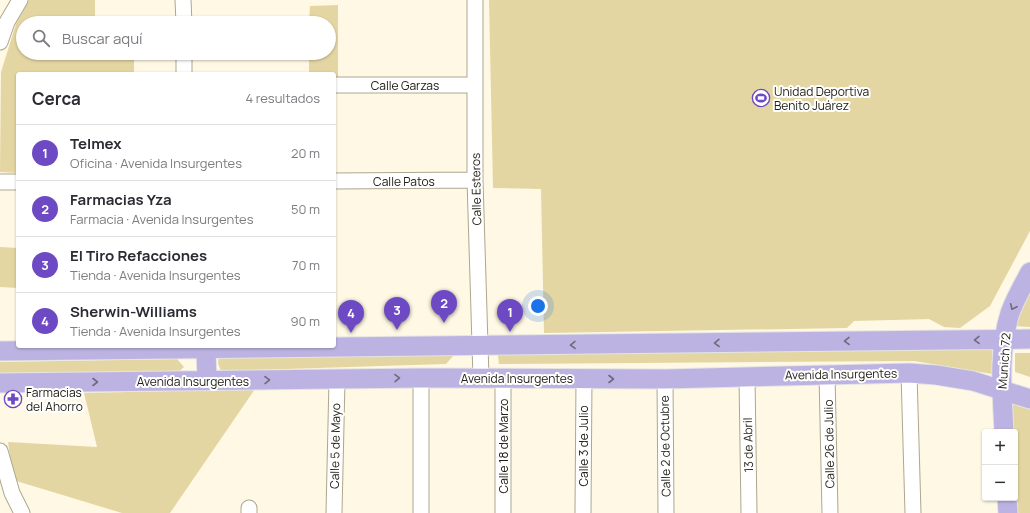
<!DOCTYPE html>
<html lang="es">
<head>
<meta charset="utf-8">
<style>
  body { margin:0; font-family:Manrope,sans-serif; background:#f2f2f3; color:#2b2b33 }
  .controls { position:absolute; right:12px; bottom:12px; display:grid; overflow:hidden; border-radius:4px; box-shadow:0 1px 3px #0004 }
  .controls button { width:36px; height:36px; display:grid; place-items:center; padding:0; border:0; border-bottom:1px solid #e1e1e2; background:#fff; color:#2b2b33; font:20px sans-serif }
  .you { position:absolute; left:538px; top:306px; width:14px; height:14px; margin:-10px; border:3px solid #fff; border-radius:50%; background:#1a73e8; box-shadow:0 0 0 6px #1a73e833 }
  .badge { display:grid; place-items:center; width:26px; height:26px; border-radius:50%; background:#6d4ac3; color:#fff; font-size:13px; font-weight:700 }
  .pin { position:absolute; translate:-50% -33px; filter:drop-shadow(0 1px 2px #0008) }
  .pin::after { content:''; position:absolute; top:21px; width:14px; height:12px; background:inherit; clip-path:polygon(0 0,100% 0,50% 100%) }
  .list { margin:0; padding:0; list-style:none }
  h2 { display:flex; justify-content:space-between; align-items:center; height:52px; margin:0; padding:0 16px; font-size:17px }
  h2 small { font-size:13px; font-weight:400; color:#7c7c81 }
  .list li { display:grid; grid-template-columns:26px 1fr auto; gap:12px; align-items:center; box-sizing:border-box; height:56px; padding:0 16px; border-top:1px solid #e1e1e2 }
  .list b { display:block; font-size:15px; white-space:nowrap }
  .list p { margin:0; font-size:13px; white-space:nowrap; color:#7c7c81 }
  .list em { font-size:13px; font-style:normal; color:#7c7c81 }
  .icon { flex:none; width:22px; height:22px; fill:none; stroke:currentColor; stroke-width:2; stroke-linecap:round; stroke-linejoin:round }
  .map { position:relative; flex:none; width:1030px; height:513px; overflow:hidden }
  .search { position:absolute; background:#fff; box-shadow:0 1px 3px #0004; left:16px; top:16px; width:320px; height:44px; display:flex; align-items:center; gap:10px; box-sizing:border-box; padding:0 14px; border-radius:22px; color:#7c7c81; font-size:15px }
  .panel { position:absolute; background:#fff; box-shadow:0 1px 3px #0004; left:16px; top:72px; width:320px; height:276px; border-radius:4px }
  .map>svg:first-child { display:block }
  .green { fill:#e4d6a2 }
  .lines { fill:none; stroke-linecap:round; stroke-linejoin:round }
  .minor-casing { stroke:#ada78f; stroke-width:17 }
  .major-casing { stroke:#e4e4e3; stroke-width:21 }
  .minor { stroke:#fff; stroke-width:15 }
  .major { stroke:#bcb3e2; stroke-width:19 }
  .oneway { stroke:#6f6a7c }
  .labels { text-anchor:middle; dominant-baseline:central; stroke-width:4; stroke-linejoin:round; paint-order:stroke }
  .street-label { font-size:12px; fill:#222017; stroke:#fff }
  .poi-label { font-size:12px; fill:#222017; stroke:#fff; text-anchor:start }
</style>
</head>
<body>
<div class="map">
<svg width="1030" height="513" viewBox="0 0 1030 513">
  <rect width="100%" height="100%" fill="#fef8e4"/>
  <!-- green -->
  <path class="green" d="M29 0H95V23H23V53H134V74H18V173L0 172 1 72 16 24Z
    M489 0H1030V231L990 306 960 328 944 327 929 319 854 321 847 328 544 333 541 189 493 188Z
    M338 5V78H334V74H309V53H329V23H309L310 6Z
    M0 247 18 248V288L0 287Z
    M1030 290V327L1014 326Z
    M993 347 992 374 914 361 499 364 498 356 500 348Z
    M1015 353H1030V377L1015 372Z
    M219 354 445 355 453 356 446 364 221 371 218 363Z
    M177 359 184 367 177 373 0 374V362Z
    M255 389 170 513H122L13 480 8 442 97 447 84 393Z
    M1008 398 1030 404V513H1012L1015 498V432H1009Z"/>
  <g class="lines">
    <defs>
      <path id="minor" d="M183 0 184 23
        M475 0V180L481 378
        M0 42 7 22 20 0
        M184 53V74
        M334 85H475
        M334 181 475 180
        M0 182H18
        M909 373 913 513
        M827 374 830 513
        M747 377 749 513
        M503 378V513
        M665 379 666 513
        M0 451 12 493 22 513
        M249 508V513
        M334 513 337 380
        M421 513V378
        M583 513 584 379"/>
      <path id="major" d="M206 349 207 381
        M0 351 1030 339
        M0 383 421 378 665 379 909 373 936 375 973 381 1030 399
        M1004 432C1002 393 998 351 1010 313 1015 299 1023 285 1030 272
        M1007 498 1008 513"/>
    </defs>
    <!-- minor casing -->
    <use href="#minor" class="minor-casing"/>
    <!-- major casing -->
    <use href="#major" class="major-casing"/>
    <!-- minor -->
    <use href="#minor" class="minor"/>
    <!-- major -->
    <use href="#major" class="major"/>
  </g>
  <!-- one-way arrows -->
  <defs><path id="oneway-chevron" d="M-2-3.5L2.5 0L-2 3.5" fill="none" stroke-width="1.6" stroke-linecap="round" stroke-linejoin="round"/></defs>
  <g class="oneway">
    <use href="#oneway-chevron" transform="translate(1013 307) rotate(115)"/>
    <use href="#oneway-chevron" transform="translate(977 340) rotate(179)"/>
    <use href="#oneway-chevron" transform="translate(847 341) rotate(179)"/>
    <use href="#oneway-chevron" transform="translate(717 343) rotate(179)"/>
    <use href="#oneway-chevron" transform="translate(573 345) rotate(179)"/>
    <use href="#oneway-chevron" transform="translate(397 378) rotate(-1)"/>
    <use href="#oneway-chevron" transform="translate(611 379)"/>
    <use href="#oneway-chevron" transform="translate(267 380) rotate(-1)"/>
    <use href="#oneway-chevron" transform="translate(95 382)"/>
  </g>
  <!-- icons -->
  <defs>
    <symbol id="stadium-ring" viewBox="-11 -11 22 22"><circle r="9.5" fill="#fff" stroke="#6d4ac3" stroke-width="1.5"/><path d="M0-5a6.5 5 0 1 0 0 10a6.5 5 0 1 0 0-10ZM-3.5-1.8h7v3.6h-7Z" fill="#6d4ac3"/></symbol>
    <symbol id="pharmacy-ring" viewBox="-11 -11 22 22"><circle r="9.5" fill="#fff" stroke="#6d4ac3" stroke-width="1.5"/><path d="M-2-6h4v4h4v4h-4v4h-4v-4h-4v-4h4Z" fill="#6d4ac3"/></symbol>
  </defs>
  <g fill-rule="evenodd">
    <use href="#stadium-ring" x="751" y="88" width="20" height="20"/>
    <use href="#pharmacy-ring" x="3" y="389" width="20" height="20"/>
  </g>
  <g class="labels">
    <!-- street labels -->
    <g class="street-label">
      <text x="405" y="85">Calle Garzas</text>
      <text x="404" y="181">Calle Patos</text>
      <text transform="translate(476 189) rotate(-91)">Calle Esteros</text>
      <text transform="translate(1004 361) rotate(-86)">Munich 72</text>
      <text transform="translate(841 374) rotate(-1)">Avenida Insurgentes</text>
      <text x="517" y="378">Avenida Insurgentes</text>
      <text x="193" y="381">Avenida Insurgentes</text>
      <text transform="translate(829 444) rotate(-91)">Calle 26 de Julio</text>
      <text transform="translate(748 445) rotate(-91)">13 de Abril</text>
      <text transform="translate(335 446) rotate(-89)">Calle 5 de Mayo</text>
      <text transform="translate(503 446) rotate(-90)">Calle 18 de Marzo</text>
      <text transform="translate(583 446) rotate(-90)">Calle 3 de Julio</text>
      <text transform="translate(665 446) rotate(-91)">Calle 2 de Octubre</text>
    </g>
    <!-- poi labels -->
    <g class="poi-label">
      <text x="774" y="91">Unidad Deportiva<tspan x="774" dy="14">Benito Juárez</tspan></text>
      <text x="26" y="392">Farmacias<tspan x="26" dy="14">del Ahorro</tspan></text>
    </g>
  </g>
</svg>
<div class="controls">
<button>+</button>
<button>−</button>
</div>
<div class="you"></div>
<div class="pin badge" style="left:510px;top:332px">1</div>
<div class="pin badge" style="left:444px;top:323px">2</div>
<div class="pin badge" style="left:397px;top:330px">3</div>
<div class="pin badge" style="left:351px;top:333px">4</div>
<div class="search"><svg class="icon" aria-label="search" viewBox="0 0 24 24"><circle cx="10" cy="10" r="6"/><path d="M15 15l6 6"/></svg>Buscar aquí</div>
<section class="panel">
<h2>Cerca<small>4 resultados</small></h2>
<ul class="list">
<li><span class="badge">1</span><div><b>Telmex</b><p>Oficina · Avenida Insurgentes</p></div><em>20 m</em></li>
<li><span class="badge">2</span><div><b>Farmacias Yza</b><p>Farmacia · Avenida Insurgentes</p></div><em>50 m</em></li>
<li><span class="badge">3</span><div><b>El Tiro Refacciones</b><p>Tienda · Avenida Insurgentes</p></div><em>70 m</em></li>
<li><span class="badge">4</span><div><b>Sherwin-Williams</b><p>Tienda · Avenida Insurgentes</p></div><em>90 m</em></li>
</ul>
</section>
</div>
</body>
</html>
